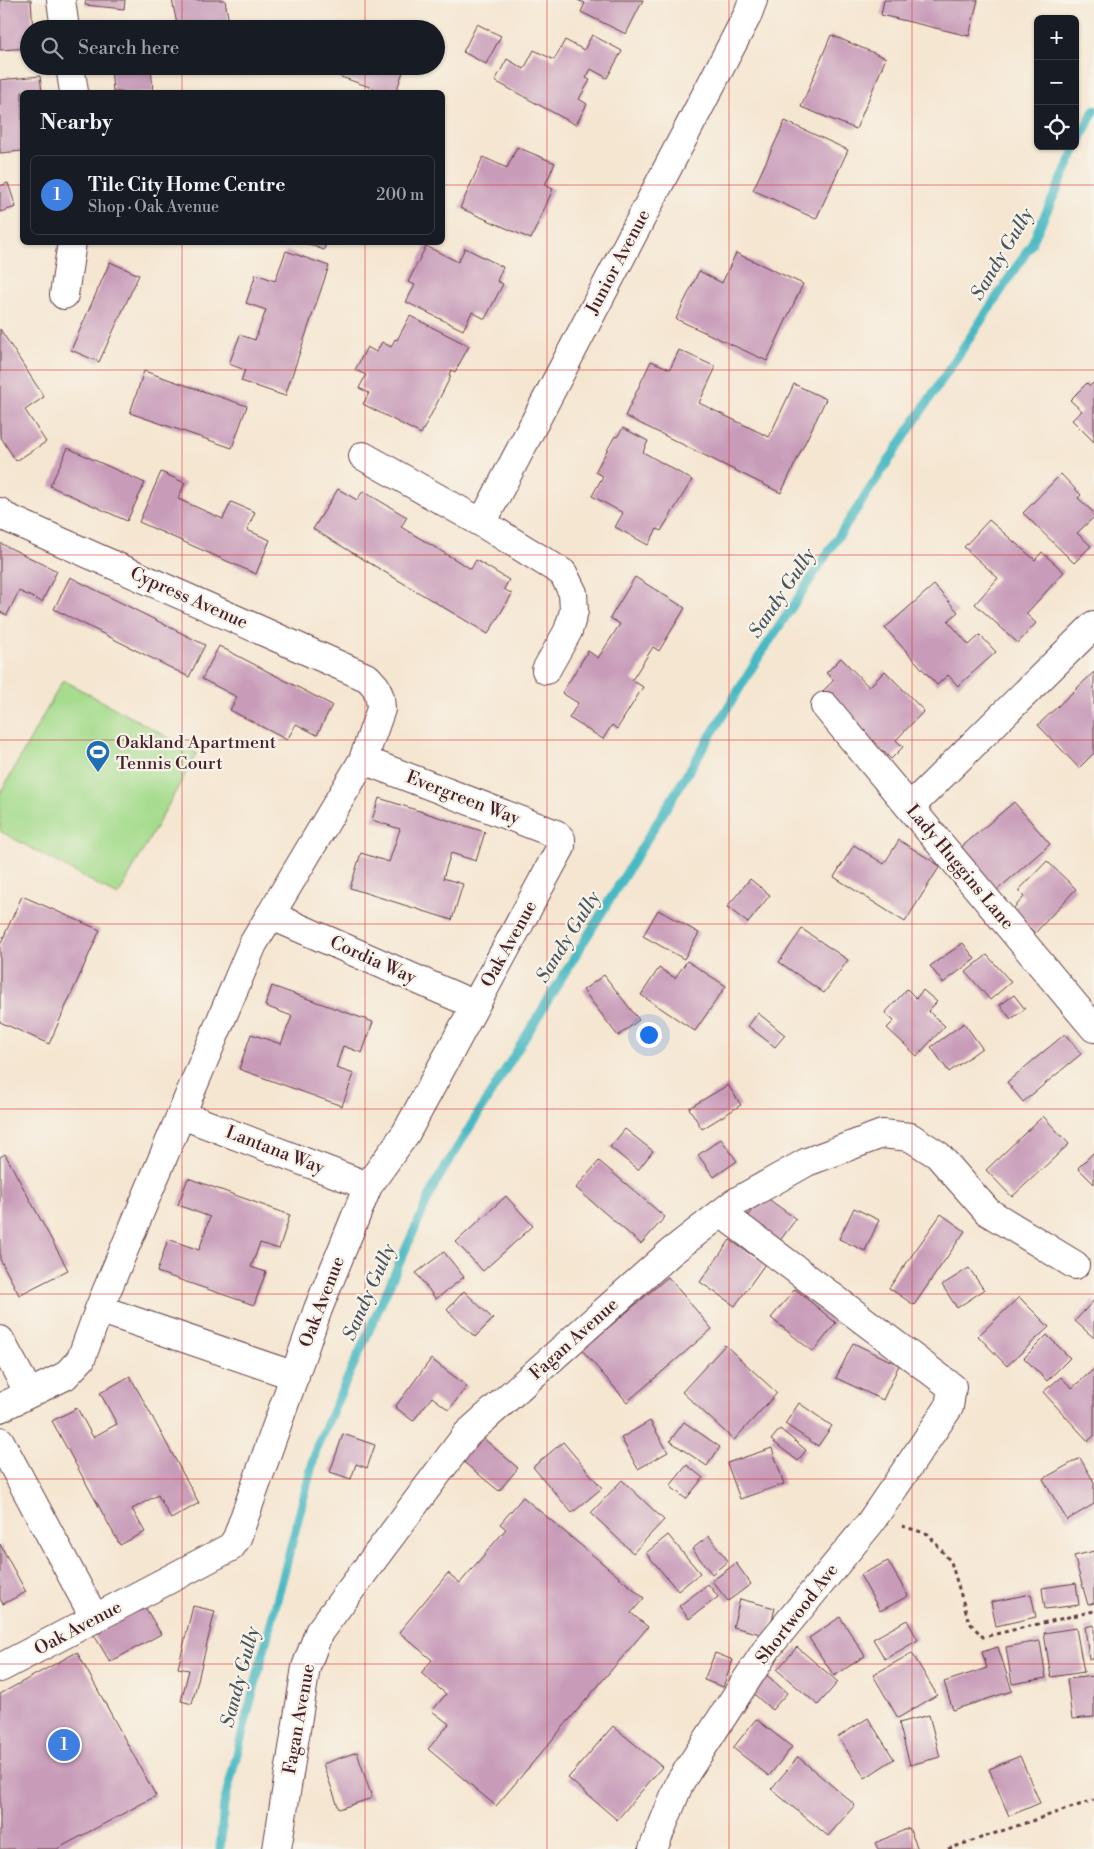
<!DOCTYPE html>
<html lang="en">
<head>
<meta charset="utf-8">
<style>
  body { margin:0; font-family:"Libre Bodoni",serif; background:#20242c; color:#f1f3f6 }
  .controls { position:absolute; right:15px; top:15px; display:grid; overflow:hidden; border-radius:8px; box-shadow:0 1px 4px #0004 }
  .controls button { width:45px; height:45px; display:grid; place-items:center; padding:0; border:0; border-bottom:1px solid #363941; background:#171b24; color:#f1f3f6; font:25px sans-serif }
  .you { position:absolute; left:648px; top:1034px; width:18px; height:18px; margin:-12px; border:4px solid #fff; border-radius:50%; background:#1a73e8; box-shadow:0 0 0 8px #1a73e833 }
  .badge { display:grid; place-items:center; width:32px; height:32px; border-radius:50%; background:#1f6fb2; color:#fff; font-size:16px; font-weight:700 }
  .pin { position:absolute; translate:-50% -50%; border:2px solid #fff; box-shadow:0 1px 5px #0006 }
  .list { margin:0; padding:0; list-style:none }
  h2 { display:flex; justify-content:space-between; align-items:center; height:65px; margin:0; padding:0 20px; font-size:21px }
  h2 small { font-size:16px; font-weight:400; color:#9ea1a6 }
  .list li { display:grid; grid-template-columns:32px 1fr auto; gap:15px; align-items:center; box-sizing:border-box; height:80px; margin:0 10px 10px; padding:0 10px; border:1px solid #363941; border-radius:8px }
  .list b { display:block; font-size:19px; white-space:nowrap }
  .list p { margin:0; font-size:16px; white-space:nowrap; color:#9ea1a6 }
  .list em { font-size:16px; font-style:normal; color:#9ea1a6 }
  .icon { flex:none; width:28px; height:28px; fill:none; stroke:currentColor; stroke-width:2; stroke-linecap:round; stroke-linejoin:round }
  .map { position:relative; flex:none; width:1094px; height:1849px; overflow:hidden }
  .search { position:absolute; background:#171b24; box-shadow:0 1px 4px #0004; left:20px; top:20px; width:425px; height:55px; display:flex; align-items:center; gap:12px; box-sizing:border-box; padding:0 18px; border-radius:28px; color:#9ea1a6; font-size:19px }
  .panel { position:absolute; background:#171b24; box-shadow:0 1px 4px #0004; left:20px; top:90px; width:425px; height:155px; border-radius:8px }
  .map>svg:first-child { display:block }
  .green { fill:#a5dc8d; stroke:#787e5c }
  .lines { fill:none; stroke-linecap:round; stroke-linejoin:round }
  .stream { stroke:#4ab9c3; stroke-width:9 }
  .building { fill:#c89cb9 }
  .minor-casing { stroke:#643d44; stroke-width:30 }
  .path { stroke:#643d44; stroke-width:3; stroke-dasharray:4 4; stroke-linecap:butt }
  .minor { stroke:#fff; stroke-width:28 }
  .grid { fill:none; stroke:#d62828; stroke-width:1; stroke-opacity:0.55 }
  .labels { text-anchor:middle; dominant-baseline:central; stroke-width:4.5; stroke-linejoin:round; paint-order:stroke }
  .street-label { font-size:18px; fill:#4a1f2b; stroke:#f7f3e8 }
  .poi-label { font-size:18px; fill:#4a1f2b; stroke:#f7f3e8; text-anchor:start }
  .water-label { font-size:19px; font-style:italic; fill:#4a5560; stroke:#f7f3e8 }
</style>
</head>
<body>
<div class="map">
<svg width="1094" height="1849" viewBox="0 0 1094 1849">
  <rect width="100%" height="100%" fill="#f7f3e8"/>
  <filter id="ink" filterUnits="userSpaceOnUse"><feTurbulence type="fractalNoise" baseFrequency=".02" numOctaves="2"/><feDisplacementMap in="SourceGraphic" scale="10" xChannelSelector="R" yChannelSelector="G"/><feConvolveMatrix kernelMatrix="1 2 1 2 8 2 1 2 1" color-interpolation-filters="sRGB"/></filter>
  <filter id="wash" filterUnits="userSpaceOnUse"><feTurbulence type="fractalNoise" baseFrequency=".0096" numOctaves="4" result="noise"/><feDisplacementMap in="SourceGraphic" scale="20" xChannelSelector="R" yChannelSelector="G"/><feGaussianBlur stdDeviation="1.12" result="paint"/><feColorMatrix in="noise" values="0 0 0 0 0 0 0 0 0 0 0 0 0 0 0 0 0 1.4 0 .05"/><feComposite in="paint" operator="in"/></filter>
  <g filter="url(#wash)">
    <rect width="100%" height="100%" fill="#f5e6d1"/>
    <!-- green -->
    <path class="green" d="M63 680 197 753 118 896 0 831V794Z"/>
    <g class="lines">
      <!-- stream -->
      <path class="stream" d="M220 1849 224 1804 317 1446 435 1184 757 660 1031 245 1094 110"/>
    </g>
    <g id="blocks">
      <!-- building -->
      <path class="building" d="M0 0H31L33 29H29V48L0 50Z
        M86 0H125L124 9 85 5Z
        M172 0H225L230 29H178Z
        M577 0H643L626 34 581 12 585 3Z
        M884 0H978L969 36 881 15Z
        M477 24 501 36 486 64 463 52Z
        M592 35 622 51 607 78 591 69 586 78 590 80 579 99 587 104 576 125 495 81 507 59 524 69 534 50 554 60 565 40 584 50Z
        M831 35 886 58 856 129 801 107Z
        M111 66H151L153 92H113Z
        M310 66H405L396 92H384Z
        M40 76 42 92H22V151L0 153V80Z
        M785 121 848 150 816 219 753 190Z
        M517 147 555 163 545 185 553 189 531 239 460 208 483 157 507 168Z
        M8 183 16 207 0 212V186Z
        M302 242H326L324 250Z
        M426 246 458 262 465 248 503 267 497 281 503 284 485 319 472 312 463 330 406 302 415 285 408 282Z
        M286 251 329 266 285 396 241 381 245 370 229 364 240 335 255 340 266 310 246 303 256 274 275 281Z
        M736 253 803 284 767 361 676 319 699 271 722 283Z
        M110 262 139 275 99 362 71 350Z
        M410 316 469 346 455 372 451 370 449 375 451 376 421 434 363 404 369 393 359 388 366 375 355 370 367 347 376 352 382 342 391 347 395 339 397 340Z
        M0 329 44 397 25 410 46 442 16 461 0 436Z
        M679 350 716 367 699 403 769 437 794 384 826 399 781 493 625 416 651 361 670 369Z
        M144 371 247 406 232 448 130 413Z
        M1094 382V442L1072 420 1082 411 1070 400 1087 383 1090 386Z
        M623 428 648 441 643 452 692 480 661 531 657 529 648 545 615 527 623 513 592 496 603 476 595 472 615 436 617 437Z
        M68 448 145 483 127 521 50 486Z
        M161 472 185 483 178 499 223 519 231 502 255 512 247 530 270 540 256 574 139 522Z
        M1061 474 1081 495 1078 498 1094 513V517L1077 533 1091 546 1074 563 1023 513Z
        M338 489 357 500 363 491 407 517 401 527 471 569 476 560 509 580 504 589 512 594 488 634 313 529Z
        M989 520 1035 560 1042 552 1064 572 1026 614 1036 623 1018 643 975 604 998 578 964 547Z
        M0 543 57 571 42 602 19 591 7 615 0 612Z
        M70 577 205 645 189 677 54 609Z
        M635 577 685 608 659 651 653 647 632 680 643 687 617 729 612 725 603 739 569 718 578 703 562 693 588 651 598 658 620 624 610 618Z
        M934 585 958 612 948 621 969 645 980 635 996 652 958 686 948 675 937 685 885 628Z
        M219 646 332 705 317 735 296 724 287 740 230 710 237 697 202 679Z
        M841 658 869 687 885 671 924 711 896 740 903 747 891 759 882 750 877 755 819 695 834 680 826 673Z
        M1094 672V753L1079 768 1038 725Z
        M379 798 485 832 476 861 451 853 443 878 463 884 452 920 350 888 361 853 389 862 400 829 372 820Z
        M1014 802 1050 844 996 891 959 849Z
        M899 840 940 866 905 922 834 877 854 845 884 864Z
        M1047 861 1076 889 1035 933 1011 911 1024 897 1018 891Z
        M750 879 770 895 748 923 727 907Z
        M22 896 100 930 49 1044 0 1022V945Z
        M658 910 699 933 684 959 643 936Z
        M802 929 848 960 824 993 779 962Z
        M963 943 975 959 943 983 930 966Z
        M987 955 1011 982 990 1000 966 972Z
        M687 961 726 986 695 1031 641 995 659 968 675 978Z
        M604 975 639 1020 618 1036 583 990Z
        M272 986 373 1022 362 1053 343 1046 336 1068 354 1074 342 1106 239 1069 251 1034 281 1044 292 1016 265 1006Z
        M907 989 916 998 923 990 937 1002 928 1011 945 1026 917 1056 887 1028 894 1021 885 1013Z
        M1014 995 1025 1009 1011 1019 1000 1005Z
        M758 1013 785 1035 775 1047 748 1026Z
        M964 1023 982 1048 949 1072 931 1047Z
        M1065 1034 1081 1054 1023 1102 1007 1082Z
        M728 1085 741 1105 702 1129 689 1108Z
        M1043 1116 1069 1144 1012 1197 986 1170Z
        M625 1129 653 1151 638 1170 610 1147Z
        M721 1139 737 1161 714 1177 698 1155Z
        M1094 1152V1184L1078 1168Z
        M5 1154 68 1270 19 1295 0 1259V1157Z
        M599 1161 665 1217 641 1244 576 1188Z
        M188 1178 290 1215 279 1249 260 1243 251 1267 266 1272 254 1305 157 1272 168 1239 199 1250 210 1217 178 1205Z
        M763 1195 796 1219 779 1242 746 1218Z
        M506 1196 533 1226 483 1271 456 1242Z
        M854 1208 879 1220 865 1251 839 1239Z
        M941 1214 965 1231 914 1305 889 1288Z
        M730 1240 765 1264 735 1306 700 1282Z
        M444 1252 464 1277 436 1299 416 1273Z
        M969 1268 984 1290 957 1308 942 1285Z
        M668 1277 712 1329 627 1402 582 1350Z
        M795 1289 836 1323 813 1352 771 1318Z
        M464 1291 493 1319 475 1337 447 1310Z
        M1019 1297 1049 1327 1007 1366 978 1336Z
        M1094 1300V1338L1075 1321Z
        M1047 1335 1070 1358 1047 1381 1024 1358Z
        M853 1343 899 1365 883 1400 836 1378Z
        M725 1345 777 1393 734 1440 682 1392Z
        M431 1359 467 1386 449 1410 432 1397 413 1421 395 1407Z
        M1094 1369V1436L1088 1441 1043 1392 1061 1377 1072 1388Z
        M130 1376 199 1503 171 1519 158 1495 132 1509 145 1532 120 1545 52 1421 77 1408 93 1437 117 1424 100 1393Z
        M799 1403 832 1426 818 1446 785 1424Z
        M650 1421 668 1452 638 1469 621 1438Z
        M684 1422 720 1447 707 1466 670 1441Z
        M780 1429 806 1450 798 1461 771 1440Z
        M475 1431 518 1468 499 1491 455 1455Z
        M343 1434 375 1445 367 1468 356 1464 351 1479 330 1472Z
        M563 1442 602 1488 572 1513 533 1467Z
        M772 1448 784 1484 740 1499 727 1463Z
        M1080 1458 1094 1482V1504L1067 1520 1043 1479Z
        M687 1465 703 1478 686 1499 670 1486Z
        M622 1480 664 1520 633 1553 591 1513Z
        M523 1497 644 1598 631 1613 648 1627 496 1806 428 1749 449 1724 432 1711 446 1694 421 1673 432 1660 399 1632 448 1573 460 1583 506 1529 500 1524Z
        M668 1535 700 1573 678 1591 646 1553Z
        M709 1536 728 1561 712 1574 692 1549Z
        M0 1544 26 1592 3 1604 0 1599Z
        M1094 1551V1603L1088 1605 1074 1556Z
        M888 1561 908 1596 880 1611 860 1575Z
        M736 1563 751 1584 728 1601 712 1581Z
        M1076 1583 1079 1605 1045 1609 1042 1588Z
        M708 1584 718 1597 689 1619 679 1606Z
        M1031 1594 1036 1617 996 1626 991 1602Z
        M740 1599 775 1608 768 1636 733 1627Z
        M193 1606 215 1611 192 1704 181 1701 189 1670 178 1668Z
        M145 1607 161 1634 110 1662 94 1635Z
        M840 1617 865 1656 834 1676 809 1638Z
        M907 1620 918 1640 885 1659 873 1639Z
        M1094 1625V1659H1089L1085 1627Z
        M1076 1628 1084 1672 1051 1677 1044 1633Z
        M1040 1641 1046 1678 1012 1684 1006 1647Z
        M797 1647 838 1682 818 1705 777 1670Z
        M998 1647 1012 1691 953 1710 944 1682 987 1668 982 1652Z
        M77 1652 156 1796 57 1849H0V1694Z
        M715 1653 733 1660 723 1687 704 1680Z
        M912 1653 937 1695 898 1718 873 1675Z
        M761 1670 787 1693 772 1710 746 1687Z
        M1094 1676V1717L1072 1719 1067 1679Z
        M929 1715 940 1757 910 1765 899 1723Z
        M868 1718 894 1759 865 1778 838 1737Z
        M756 1719 792 1747 769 1776 733 1748Z
        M613 1726 662 1767 617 1820 568 1778Z
        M357 1752 372 1798 339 1809 323 1764Z
        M1020 1756 1040 1803 1009 1816 989 1769Z
        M798 1757 855 1805 828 1836 771 1789Z
        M909 1828 918 1849H878L875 1843Z"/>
    </g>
  </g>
  <g filter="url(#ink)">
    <use href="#blocks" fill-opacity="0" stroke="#643d44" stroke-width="1"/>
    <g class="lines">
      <defs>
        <path id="minor" d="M61 0 65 29
          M70 66 74 92
          M64 295 72 242
          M363 456 482 523 563 573 573 593 574 611 568 631 546 670
          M0 512 3 516 368 678 376 687 380 698 381 709 363 760 253 944 99 1309 81 1359 65 1376 0 1408
          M482 523 747 16 753 0
          M825 706 1094 1028
          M910 807 1094 625
          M270 915 475 1005
          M182 1115 368 1186
          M99 1309 295 1376
          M0 1340 29 1393
          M0 1441 95 1619
          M0 1668 231 1547 237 1538 318 1309 368 1186 406 1133 561 847V839L556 834 363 760
          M277 1849 306 1667 319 1632 467 1434 671 1252 734 1203 807 1162 882 1134 910 1137 938 1155 988 1212 1075 1265
          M653 1849 680 1782 768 1647 870 1523 949 1407 952 1387 721 1213"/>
      </defs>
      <!-- minor casing -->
      <use href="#minor" class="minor-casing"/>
      <!-- path -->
      <path class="path" d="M902 1526 928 1534 951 1562 969 1622 983 1637 1094 1611
        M948 1849 1094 1800"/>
      <!-- minor -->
      <use href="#minor" class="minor"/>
    </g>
  </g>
  <!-- grid -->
  <path class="grid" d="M182 0V29M365 0V29M547 0V1849M729 0V1849M912 0V1849M182 66V92M365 66V92M0 185H22M442 185H1094M182 242V1849M365 242V1849M0 370H1094M0 555H1094M0 740H1094M0 924H1094M0 1109H1094M0 1294H1094M0 1479H1094M0 1664H1094"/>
  <!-- icons -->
  <defs>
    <symbol id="stadium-pin" viewBox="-11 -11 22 30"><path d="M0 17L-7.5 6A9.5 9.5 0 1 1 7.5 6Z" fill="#1f6fb2" stroke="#f7f3e8"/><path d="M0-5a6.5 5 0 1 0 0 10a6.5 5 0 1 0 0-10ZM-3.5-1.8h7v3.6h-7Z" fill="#fff"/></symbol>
  </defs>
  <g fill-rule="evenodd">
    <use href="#stadium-pin" x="84" y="738" width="28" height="38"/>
  </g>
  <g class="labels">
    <!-- street labels -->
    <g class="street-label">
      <text transform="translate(618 262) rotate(-62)">Junior Avenue</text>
      <text transform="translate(189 598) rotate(24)">Cypress Avenue</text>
      <text transform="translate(463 798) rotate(21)">Evergreen Way</text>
      <text transform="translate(960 867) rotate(50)">Lady Huggins Lane</text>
      <text transform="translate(509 944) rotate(-61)">Oak Avenue</text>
      <text transform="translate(373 960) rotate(24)">Cordia Way</text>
      <text transform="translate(275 1150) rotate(21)">Lantana Way</text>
      <text transform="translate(322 1302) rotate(-69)">Oak Avenue</text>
      <text transform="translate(574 1339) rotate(-42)">Fagan Avenue</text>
      <text transform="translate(797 1614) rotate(-52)">Shortwood Ave</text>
      <text transform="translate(78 1628) rotate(-28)">Oak Avenue</text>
      <text transform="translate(299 1719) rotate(-80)">Fagan Avenue</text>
    </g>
    <!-- poi labels -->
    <g class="poi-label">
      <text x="116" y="742">Oakland Apartment<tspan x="116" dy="21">Tennis Court</tspan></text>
    </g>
    <!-- water labels -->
    <g class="water-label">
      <text transform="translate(1002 254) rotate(-59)">Sandy Gully</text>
      <text transform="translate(782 593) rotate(-56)">Sandy Gully</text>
      <text transform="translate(568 937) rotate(-58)">Sandy Gully</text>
      <text transform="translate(369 1292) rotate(-66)">Sandy Gully</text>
      <text transform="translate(240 1677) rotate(-75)">Sandy Gully</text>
    </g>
  </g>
</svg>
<div class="controls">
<button>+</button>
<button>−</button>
<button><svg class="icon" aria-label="locate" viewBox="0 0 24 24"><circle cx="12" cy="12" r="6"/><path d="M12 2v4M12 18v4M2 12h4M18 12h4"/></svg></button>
</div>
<div class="you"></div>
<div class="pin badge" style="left:64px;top:1745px;background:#3f7fe0">1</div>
<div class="search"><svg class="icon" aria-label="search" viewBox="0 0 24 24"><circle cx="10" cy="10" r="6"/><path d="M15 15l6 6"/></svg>Search here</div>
<section class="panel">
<h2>Nearby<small></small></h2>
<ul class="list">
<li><span class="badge" style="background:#3f7fe0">1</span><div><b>Tile City Home Centre</b><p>Shop · Oak Avenue</p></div><em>200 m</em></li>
</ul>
</section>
</div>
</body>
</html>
